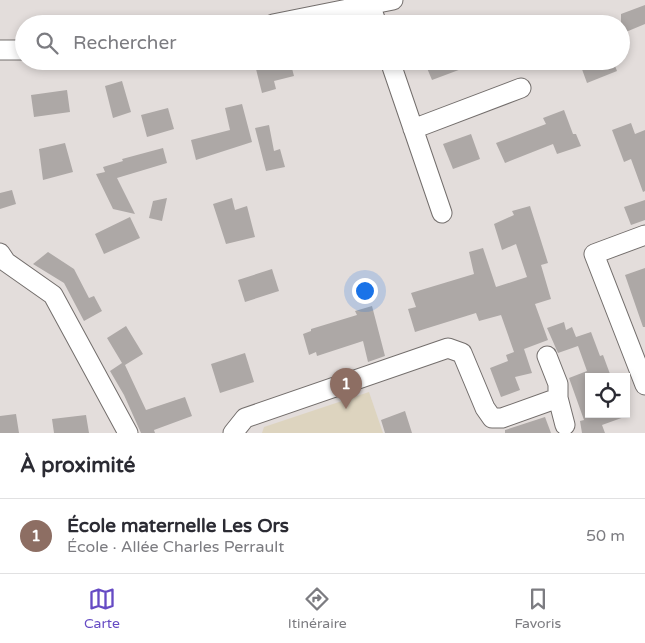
<!DOCTYPE html>
<html lang="fr">
<head>
<meta charset="utf-8">
<style>
  body { margin:0; font-family:"Varela Round",sans-serif; background:#f7f7f7; color:#2b2b33 }
  .controls { position:absolute; right:15px; bottom:15px; display:grid; overflow:hidden; border-radius:0px; box-shadow:0 2px 8px #0003 }
  .controls button { width:45px; height:45px; display:grid; place-items:center; padding:0; border:0; border-bottom:1px solid #e1e1e2; background:#fff; color:#2b2b33; font:25px sans-serif }
  .you { position:absolute; left:364px; top:290px; width:18px; height:18px; margin:-12px; border:4px solid #fff; border-radius:50%; background:#1a73e8; box-shadow:0 0 0 8px #1a73e833 }
  .badge { display:grid; place-items:center; width:32px; height:32px; border-radius:50%; background:#664bc4; color:#fff; font-size:16px; font-weight:700 }
  .pin { position:absolute; translate:-50% -41px; filter:drop-shadow(0 1px 2px #0008) }
  .pin::after { content:''; position:absolute; top:26px; width:18px; height:15px; background:inherit; clip-path:polygon(0 0,100% 0,50% 100%) }
  .list { margin:0; padding:0; list-style:none }
  h2 { display:flex; justify-content:space-between; align-items:center; height:65px; margin:0; padding:0 20px; font-size:21px }
  h2 small { font-size:16px; font-weight:400; color:#7c7c81 }
  .list li { display:grid; grid-template-columns:32px 1fr auto; gap:15px; align-items:center; box-sizing:border-box; height:75px; padding:0 20px; border-top:1px solid #e1e1e2 }
  .list b { display:block; font-size:19px; white-space:nowrap }
  .list p { margin:0; font-size:16px; white-space:nowrap; color:#7c7c81 }
  .list em { font-size:16px; font-style:normal; color:#7c7c81 }
  .icon { flex:none; width:28px; height:28px; fill:none; stroke:currentColor; stroke-width:2; stroke-linecap:round; stroke-linejoin:round }
  .map { position:relative; flex:none; width:645px; height:433px; overflow:hidden }
  .search { position:absolute; background:#fff; box-shadow:0 2px 8px #0003; left:15px; right:15px; top:15px; height:55px; display:flex; align-items:center; gap:12px; box-sizing:border-box; padding:0 18px; border-radius:28px; color:#7c7c81; font-size:19px }
  .sheet { height:140px; background:#fff }
  nav { display:flex; justify-content:space-around; align-items:center; box-sizing:border-box; height:70px; border-top:1px solid #e1e1e2; background:#fff; font-size:14px; color:#7c7c81 }
  nav a { display:grid; justify-items:center; gap:2px }
  nav .on { color:#664bc4 }
  .map>svg:first-child { display:block }
  .education { fill:#ddd4bf }
  .building { fill:#ada8a6 }
  .lines { fill:none; stroke-linecap:round; stroke-linejoin:round }
  .minor-casing { stroke:#736e6c; stroke-width:21 }
  .minor { stroke:#fff; stroke-width:19 }
</style>
</head>
<body>
<div class="map">
<svg width="645" height="433" viewBox="0 0 645 433">
  <rect width="100%" height="100%" fill="#e3dddb"/>
  <!-- education -->
  <path class="education" d="M369 392 383 433H262L264 427Z"/>
  <!-- building -->
  <path class="building" d="M645 5V24L621 34V14Z
    M254 61H290L294 76 274 81 276 89 262 93Z
    M424 61H479L480 62 432 80Z
    M579 61H613L617 71 587 83Z
    M122 81 131 112 113 118 105 86Z
    M67 90 70 112 34 117 31 95Z
    M242 104 252 142 196 160 191 140 230 130 225 108Z
    M168 108 174 129 147 137 141 115Z
    M564 110 573 134H576L581 146 557 154 553 144 505 163 496 143 546 124 543 118Z
    M631 123 635 134 645 130V191L643 192 631 159 624 162 612 130Z
    M269 125 274 151 280 149 285 167 266 171 255 128Z
    M471 134 480 159 453 169 443 144Z
    M65 143 73 172 43 180 39 149Z
    M163 148 167 163 117 178 135 214 113 209 96 174 105 172 103 167 123 161 122 159Z
    M12 190 16 204 0 209V193Z
    M167 198 162 221 149 218 153 201Z
    M232 198 235 210 247 206 255 237 226 244 213 204Z
    M645 200V220L631 225 624 207Z
    M530 206 548 263 541 265 551 299 535 304 548 340 524 349 532 373 515 377 520 390 501 397 490 368 508 361 506 355 514 352 501 315 479 321 476 313 415 332 408 309 416 307 411 293 474 274 469 252 483 248 496 287 527 277 516 244 502 250 494 224 514 215 512 211Z
    M130 217 140 238 104 254 95 234Z
    M48 252 74 269 89 298 94 296 102 311 84 321 64 283 33 264Z
    M645 268V327H643L625 275Z
    M272 269 279 291 245 302 238 280Z
    M372 306 385 356 368 362 363 341 317 356 316 352 309 355 303 334 311 331V329L357 315 355 311Z
    M564 322 566 330 572 327 576 337 591 332 600 356 603 355 610 374 602 377H589V375V414H626L627 416 602 425 605 433H582L580 421 584 420 569 378 587 371 578 346 558 353 547 328Z
    M126 326 143 354 125 365 146 410 185 397 192 416 154 430 155 433H141L124 395 110 371 122 363 107 338Z
    M245 353 254 382 220 393 211 364Z
    M405 411 412 433H385L381 420Z
    M16 414 19 433H0V416Z
    M86 415 89 433H54L52 419Z
    M545 417 551 433H505V430Z"/>
  <g class="lines">
    <defs>
      <path id="minor" d="M370 5 377 24
        M273 24 393 0
        M0 50H24
        M390 61 442 213
        M413 129 521 88
        M645 235 594 254 645 385
        M0 253 6 262 53 295 128 433
        M547 356 558 384V398
        M233 433 245 418 448 348 462 353 485 408 492 418H502L558 398 565 425"/>
    </defs>
    <!-- minor casing -->
    <use href="#minor" class="minor-casing"/>
    <!-- minor -->
    <use href="#minor" class="minor"/>
  </g>
</svg>
<div class="controls">
<button><svg class="icon" aria-label="locate" viewBox="0 0 24 24"><circle cx="12" cy="12" r="6"/><path d="M12 2v4M12 18v4M2 12h4M18 12h4"/></svg></button>
</div>
<div class="you"></div>
<div class="pin badge" style="left:346px;top:409px;background:#8d6e63">1</div>
<div class="search"><svg class="icon" aria-label="search" viewBox="0 0 24 24"><circle cx="10" cy="10" r="6"/><path d="M15 15l6 6"/></svg>Rechercher</div>
</div>
<section class="sheet">
<h2>À proximité<small></small></h2>
<ul class="list">
<li><span class="badge" style="background:#8d6e63">1</span><div><b>École maternelle Les Ors</b><p>École · Allée Charles Perrault</p></div><em>50 m</em></li>
</ul>
</section>
<nav>
<a class="on"><svg class="icon" aria-label="map" viewBox="0 0 24 24"><path d="M3 6l6-2 6 2 6-2v14l-6 2-6-2-6 2zM9 4v14M15 6v14"/></svg>Carte</a>
<a><svg class="icon" aria-label="directions" viewBox="0 0 24 24"><path d="M12 3l9 9-9 9-9-9zM9 14v-3h6M13 9l2 2-2 2"/></svg>Itinéraire</a>
<a><svg class="icon" aria-label="saved" viewBox="0 0 24 24"><path d="M7 4h10v16l-5-4-5 4z"/></svg>Favoris</a>
</nav>
</body>
</html>
